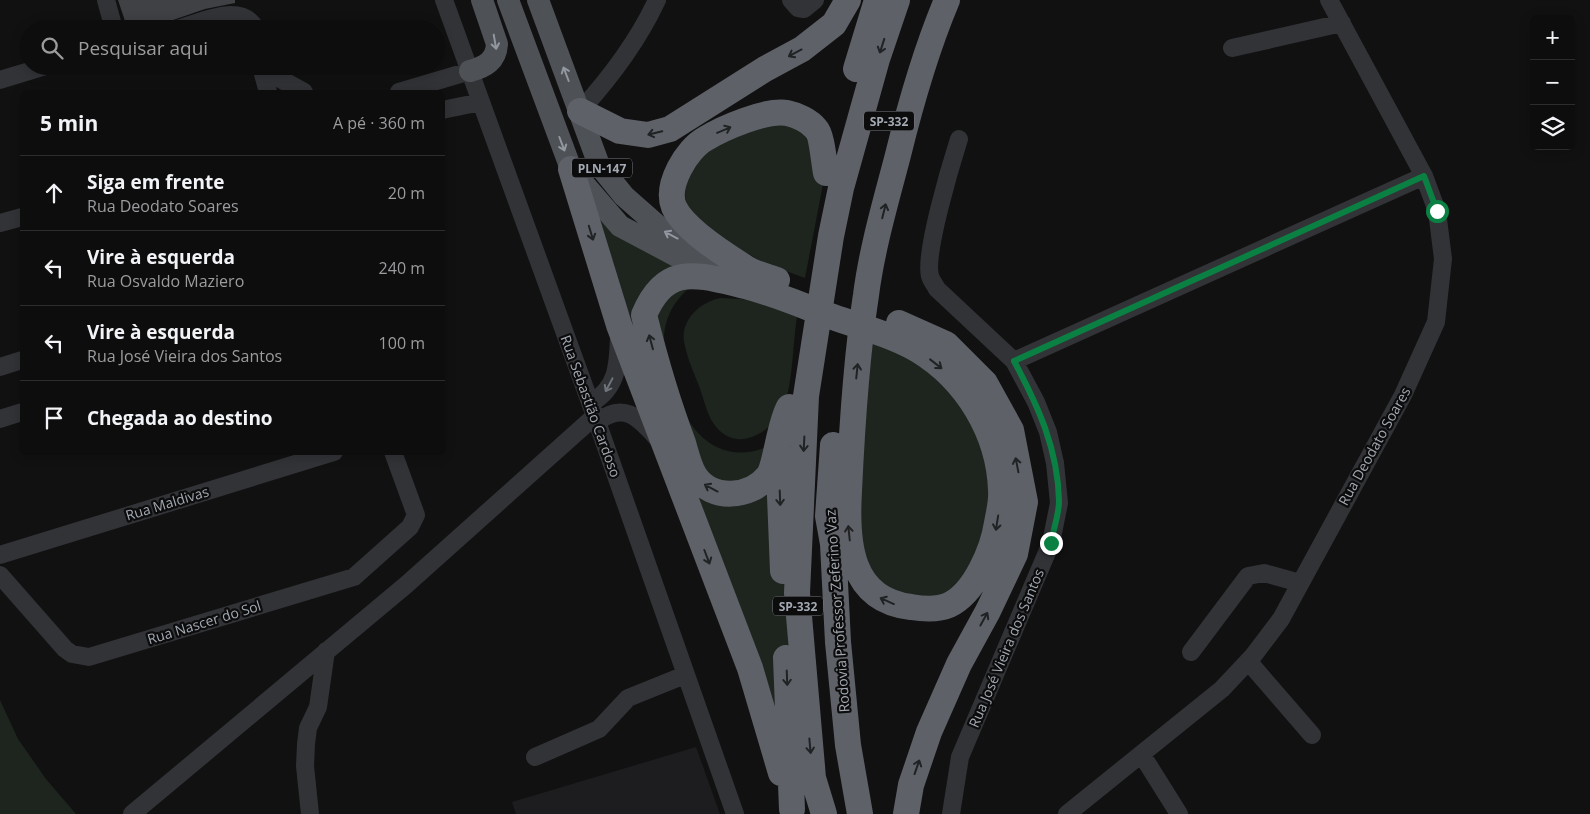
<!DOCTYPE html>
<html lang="pt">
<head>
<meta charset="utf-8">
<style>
  body { margin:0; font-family:"Open Sans",sans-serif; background:#161617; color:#f1f3f6 }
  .controls { position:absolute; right:15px; top:15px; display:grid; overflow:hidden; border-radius:8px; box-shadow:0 2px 12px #0003 }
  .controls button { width:45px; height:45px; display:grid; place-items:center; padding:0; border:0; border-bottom:1px solid #2d2d2e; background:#0d0d0e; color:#f1f3f6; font:25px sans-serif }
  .stop { position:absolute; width:15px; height:15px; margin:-11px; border:4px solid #0b8043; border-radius:50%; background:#fff }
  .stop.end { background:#0b8043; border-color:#fff; box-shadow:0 1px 5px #0008 }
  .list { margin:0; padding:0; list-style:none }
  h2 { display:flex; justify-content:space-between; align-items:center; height:65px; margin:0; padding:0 20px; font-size:21px }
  h2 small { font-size:16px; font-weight:400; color:#9a9c9e }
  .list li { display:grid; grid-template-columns:32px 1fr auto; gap:15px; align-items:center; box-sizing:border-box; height:75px; padding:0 20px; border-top:1px solid #2d2d2e }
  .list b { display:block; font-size:19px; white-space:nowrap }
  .list p { margin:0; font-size:16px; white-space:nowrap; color:#9a9c9e }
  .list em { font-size:16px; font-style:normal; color:#9a9c9e }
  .icon { flex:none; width:28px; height:28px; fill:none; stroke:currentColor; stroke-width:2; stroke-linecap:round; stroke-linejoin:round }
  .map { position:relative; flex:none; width:1590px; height:814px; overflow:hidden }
  .search { position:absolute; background:#0d0d0e; box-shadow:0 2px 12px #0003; left:20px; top:20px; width:425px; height:55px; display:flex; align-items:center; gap:12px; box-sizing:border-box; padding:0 18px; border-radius:28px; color:#9a9c9e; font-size:19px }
  .panel { position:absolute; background:#0d0d0e; box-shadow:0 2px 12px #0003; left:20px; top:90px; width:425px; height:365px; border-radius:8px }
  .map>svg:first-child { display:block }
  .built { fill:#1d1d1f }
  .green { fill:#1d251e }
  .building { fill:#404145 }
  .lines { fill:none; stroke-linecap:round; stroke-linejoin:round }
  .minor { stroke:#323337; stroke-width:18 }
  .major { stroke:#4e5156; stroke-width:22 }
  .highway { stroke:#5e6268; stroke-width:26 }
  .oneway { stroke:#9297a0 }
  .oneway2 { stroke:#202224 }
  .oneway3 { stroke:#70747b }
  .route { stroke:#0b8043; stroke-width:6 }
  .labels { text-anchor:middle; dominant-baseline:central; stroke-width:4.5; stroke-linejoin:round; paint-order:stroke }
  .shield { fill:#0c0c0d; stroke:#767a80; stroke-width:1 }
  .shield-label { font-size:12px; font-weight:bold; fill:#a3a9b2 }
  .street-label { font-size:14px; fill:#a3a9b2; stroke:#0c0c0d }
</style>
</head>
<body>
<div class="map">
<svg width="1590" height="814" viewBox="0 0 1590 814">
  <rect width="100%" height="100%" fill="#111112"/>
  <!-- built -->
  <path class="built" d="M696 747 720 814H516L512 802Z"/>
  <!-- green -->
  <path class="green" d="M770 121 805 132 824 179 805 278 764 263 699 225C679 204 685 188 690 162L760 123Z
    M588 202 666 257 688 289C670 305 662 325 664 349L689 421C709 453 744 462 776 442L798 787Z
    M721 298 757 300 797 317C793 342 793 377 786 400 778 428 741 455 717 428 707 417 704 399 699 386 694 373 688 360 685 346 678 322 699 302 721 298Z
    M873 341 905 352 969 409 994 492 968 579 940 597H898L860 564 859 462Z
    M0 700 18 739 46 779 76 814H0Z"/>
  <!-- building -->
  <path class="building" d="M118 0H235V3L205 9 147 29H131L127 27Z"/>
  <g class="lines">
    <!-- minor -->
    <path class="minor" d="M106 0 114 29
      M444 0 595 416 735 814
      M791 0 798 8 804 9 815 0
      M177 29C200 23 241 1 256 29
      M1232 48 1342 23
      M265 66 275 76 304 92
      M265 66 263 74 268 92
      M0 80 46 66
      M399 92 470 71
      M442 110 481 102
      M580 111C610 78 638 41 657 0
      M0 223 22 217
      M1014 361 1424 176
      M0 367 22 360
      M591 403C618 387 618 365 619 336
      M0 419 22 412
      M597 422C624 401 639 418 657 438
      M0 555 334 452
      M0 575 65 649 72 654 89 657 354 577 410 527 416 515 393 452
      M1191 652 1248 576 1264 573 1300 583
      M1248 661 1312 735
      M1142 755 1179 814
      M535 757 599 729 628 698 685 675
      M132 814 406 585 595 416
      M310 814 305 766 306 744 308 728 318 707 326 651
      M951 814 960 757 1051 543 1059 503 1055 463 1048 432 1036 402 1014 361 937 289C935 285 931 280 930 276 924 254 951 164 959 139
      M1067 814 1222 689 1253 656 1281 619 1403 395 1436 322 1443 259 1437 211 1424 176 1329 0"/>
    <!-- major -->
    <path class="major" d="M508 0 571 169 620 226 684 260 720 275
      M538 0 599 165 624 196 666 233 716 256
      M470 71C485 67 496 61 497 44L482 0"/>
    <!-- highway -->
    <path class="highway" d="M856 69 877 0
      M580 111 620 131 648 135 670 129 765 69 802 49 834 24 848 0
      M571 169 619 325 750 668 781 773
      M777 280C767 276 755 274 746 268 725 255 684 229 674 207 665 185 687 149 705 139 723 128 767 109 787 113 797 115 810 121 816 129 822 135 824 163 826 173
      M899 323 946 344 985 383 1011 430 1025 502 1015 554 988 611 959 664 929 732 911 785 906 814
      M789 407C779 424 776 466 768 476 750 498 712 501 695 476 689 467 686 453 683 443 667 401 655 359 644 315 665 264 695 274 741 285 772 292 803 306 833 317 861 327 892 335 918 350 967 380 999 433 1001 490 1002 501 999 512 997 523 993 549 975 593 949 605 938 610 923 609 911 607 849 600 846 541 849 491 852 425 856 360 866 295 872 248 886 201 898 155 911 102 926 50 947 0
      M833 445 828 516 833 544 838 642 848 745 860 814
      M781 456 779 471 783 571
      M786 658 792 809
      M824 814 813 778 797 593 806 396 831 236 841 188 877 59 897 0"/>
  </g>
  <!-- one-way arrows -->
  <defs><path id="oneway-shaft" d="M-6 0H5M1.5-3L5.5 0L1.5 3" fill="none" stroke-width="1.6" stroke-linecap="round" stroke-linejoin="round" transform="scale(1.25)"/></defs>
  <g class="oneway">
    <use href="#oneway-shaft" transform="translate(495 42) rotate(80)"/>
    <use href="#oneway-shaft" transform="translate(566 74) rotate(-111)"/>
    <use href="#oneway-shaft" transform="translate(562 144) rotate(69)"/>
    <use href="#oneway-shaft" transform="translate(671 235) rotate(-152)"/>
  </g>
  <g class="oneway2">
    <use href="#oneway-shaft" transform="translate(882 46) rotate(108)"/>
    <use href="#oneway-shaft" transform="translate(795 53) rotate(152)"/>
    <use href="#oneway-shaft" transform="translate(724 130) rotate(-23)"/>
    <use href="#oneway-shaft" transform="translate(655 133) rotate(166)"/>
    <use href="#oneway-shaft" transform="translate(884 211) rotate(-76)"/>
    <use href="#oneway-shaft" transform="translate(591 233) rotate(73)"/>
    <use href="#oneway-shaft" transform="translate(651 342) rotate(-105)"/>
    <use href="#oneway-shaft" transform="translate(936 364) rotate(38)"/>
    <use href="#oneway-shaft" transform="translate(857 371) rotate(-84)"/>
    <use href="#oneway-shaft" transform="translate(804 444) rotate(93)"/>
    <use href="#oneway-shaft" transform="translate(1017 465) rotate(-101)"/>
    <use href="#oneway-shaft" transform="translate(711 488) rotate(-152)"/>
    <use href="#oneway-shaft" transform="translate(780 498) rotate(88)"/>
    <use href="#oneway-shaft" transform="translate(997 523) rotate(99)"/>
    <use href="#oneway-shaft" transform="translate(849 533) rotate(-96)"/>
    <use href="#oneway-shaft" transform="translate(707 557) rotate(69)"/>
    <use href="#oneway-shaft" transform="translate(887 601) rotate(-156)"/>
    <use href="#oneway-shaft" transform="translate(984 619) rotate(-61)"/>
    <use href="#oneway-shaft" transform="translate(787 678) rotate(88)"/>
    <use href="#oneway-shaft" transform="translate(810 746) rotate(85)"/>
    <use href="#oneway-shaft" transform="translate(917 767) rotate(-71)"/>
  </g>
  <use class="oneway3" href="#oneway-shaft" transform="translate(609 385) rotate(118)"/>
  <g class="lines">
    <!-- route -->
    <path class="route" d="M1051 543C1053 530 1059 515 1059 501 1058 449 1038 406 1014 361L1424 176 1437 211"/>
  </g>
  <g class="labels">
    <!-- shield labels -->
    <g class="shield">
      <rect x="864" y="111.5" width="50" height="19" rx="4"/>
      <rect x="572" y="158.5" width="60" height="19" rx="4"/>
      <rect x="773" y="596.5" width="50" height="19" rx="4"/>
    </g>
    <g class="shield-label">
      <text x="889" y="121">SP-332</text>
      <text x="602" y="168">PLN-147</text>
      <text x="798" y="606">SP-332</text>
    </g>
    <!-- street labels -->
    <g class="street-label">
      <text transform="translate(591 406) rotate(70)">Rua Sebastião Cardoso</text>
      <text transform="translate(1374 446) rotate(-61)">Rua Deodato Soares</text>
      <text transform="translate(167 503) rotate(-17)">Rua Maldivas</text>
      <text transform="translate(837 611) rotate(-94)">Rodovia Professor Zeferino Vaz</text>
      <text transform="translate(204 622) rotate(-17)">Rua Nascer do Sol</text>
      <text transform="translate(1006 648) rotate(-67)">Rua José Vieira dos Santos</text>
    </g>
  </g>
</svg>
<div class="controls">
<button>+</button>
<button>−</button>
<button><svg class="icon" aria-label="layers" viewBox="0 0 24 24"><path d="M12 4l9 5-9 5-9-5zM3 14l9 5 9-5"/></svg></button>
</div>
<div class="stop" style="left:1437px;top:211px"></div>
<div class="stop end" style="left:1051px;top:543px"></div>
<div class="search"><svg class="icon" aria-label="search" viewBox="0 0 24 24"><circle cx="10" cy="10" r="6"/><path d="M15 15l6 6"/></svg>Pesquisar aqui</div>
<section class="panel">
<h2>5 min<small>A pé · 360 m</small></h2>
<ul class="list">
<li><svg class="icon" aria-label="ahead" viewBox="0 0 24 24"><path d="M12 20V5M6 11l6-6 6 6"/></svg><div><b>Siga em frente</b><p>Rua Deodato Soares</p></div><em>20 m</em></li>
<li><svg class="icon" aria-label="left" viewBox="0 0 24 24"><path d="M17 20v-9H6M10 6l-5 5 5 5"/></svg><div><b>Vire à esquerda</b><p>Rua Osvaldo Maziero</p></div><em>240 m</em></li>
<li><svg class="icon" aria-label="left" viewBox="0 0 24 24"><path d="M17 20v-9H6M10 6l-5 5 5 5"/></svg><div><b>Vire à esquerda</b><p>Rua José Vieira dos Santos</p></div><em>100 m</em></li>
<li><svg class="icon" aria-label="arrive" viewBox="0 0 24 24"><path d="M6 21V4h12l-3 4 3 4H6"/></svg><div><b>Chegada ao destino</b></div></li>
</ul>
</section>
</div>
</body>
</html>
